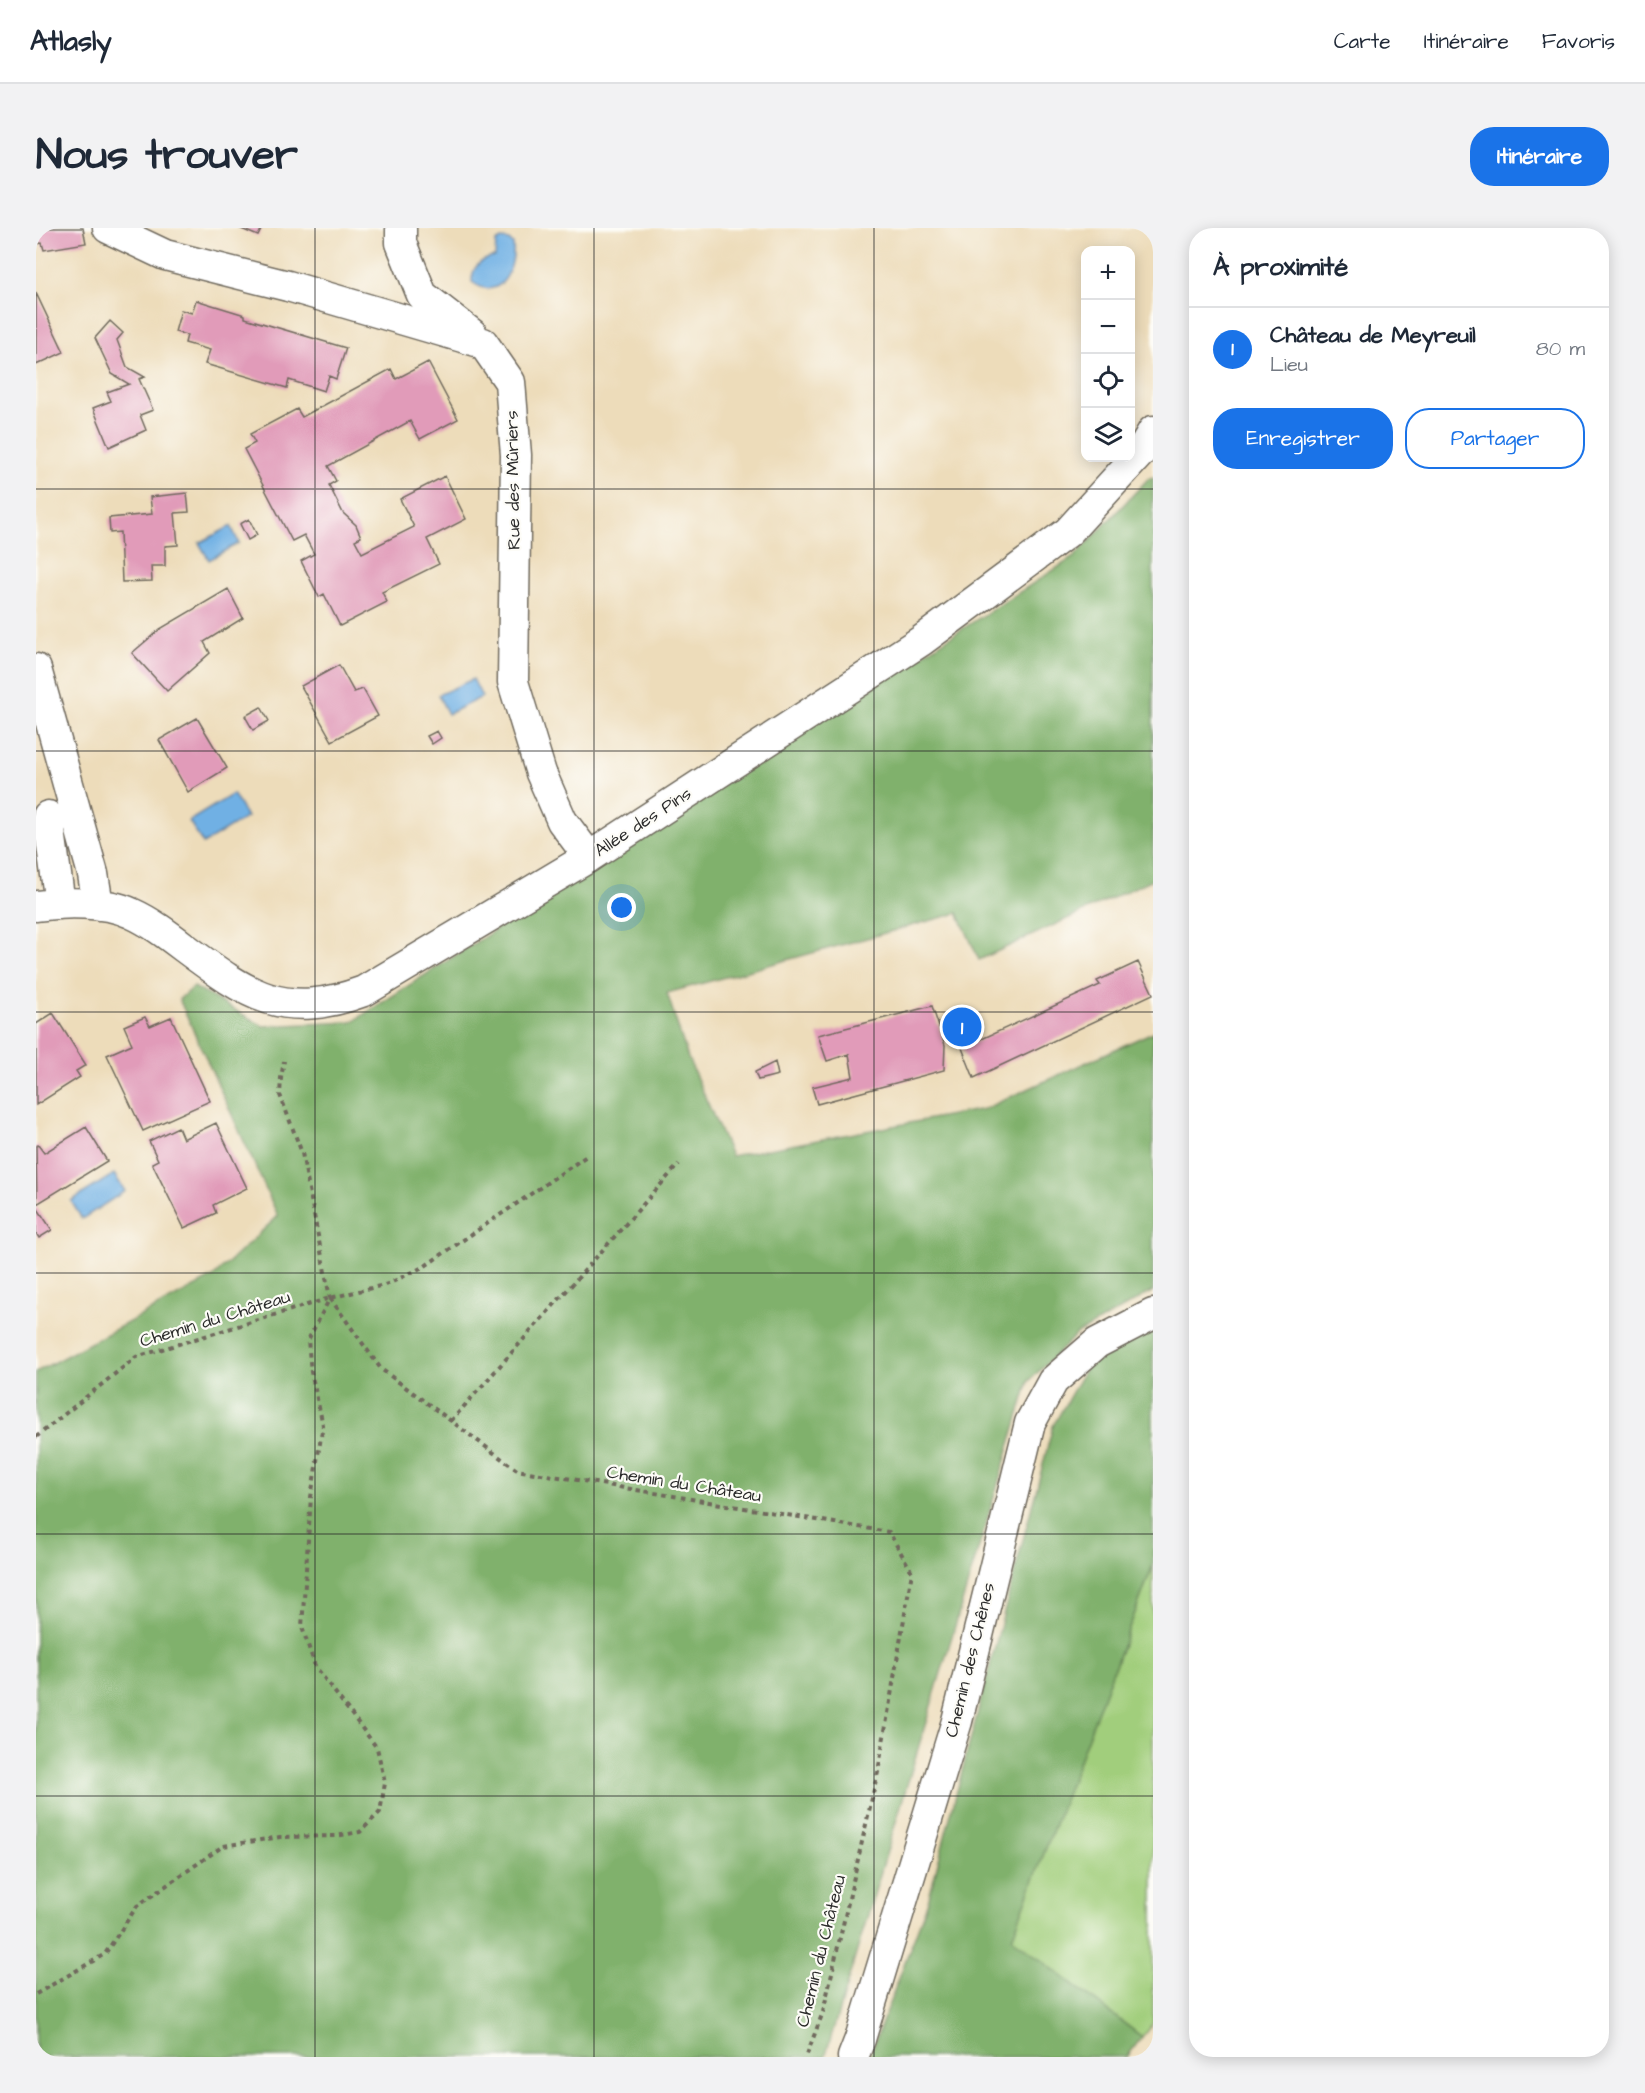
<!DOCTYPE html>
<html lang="fr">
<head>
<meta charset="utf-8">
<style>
  body { margin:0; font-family:"Architects Daughter",sans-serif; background:#f2f2f3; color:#1f2937 }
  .controls { position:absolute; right:18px; top:18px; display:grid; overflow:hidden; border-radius:12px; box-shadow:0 3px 15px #0003 }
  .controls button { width:54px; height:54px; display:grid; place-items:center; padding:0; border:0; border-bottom:2px solid #e0e1e3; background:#fff; color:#1f2937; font:30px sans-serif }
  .you { position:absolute; left:586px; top:680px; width:21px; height:21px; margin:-15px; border:4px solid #fff; border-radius:50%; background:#1a73e8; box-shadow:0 0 0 9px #1a73e833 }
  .badge { display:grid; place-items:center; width:39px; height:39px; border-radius:50%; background:#1a73e8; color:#fff; font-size:20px; font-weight:700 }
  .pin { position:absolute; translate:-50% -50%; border:3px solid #fff; box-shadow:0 2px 6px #0006 }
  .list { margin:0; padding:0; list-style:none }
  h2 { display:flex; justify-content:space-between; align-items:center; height:78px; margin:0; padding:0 24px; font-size:26px }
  h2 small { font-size:20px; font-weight:400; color:#747a83 }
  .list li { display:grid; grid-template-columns:39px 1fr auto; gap:18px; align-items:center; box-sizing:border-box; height:84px; padding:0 24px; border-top:2px solid #e0e1e3 }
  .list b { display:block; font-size:22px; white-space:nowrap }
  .list p { margin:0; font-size:20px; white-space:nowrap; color:#747a83 }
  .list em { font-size:20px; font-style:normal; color:#747a83 }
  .actions { display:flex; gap:12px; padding:18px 24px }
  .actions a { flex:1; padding:14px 0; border:2px solid #1a73e8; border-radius:24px; text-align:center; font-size:21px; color:#1a73e8 }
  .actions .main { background:#1a73e8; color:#fff }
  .icon { flex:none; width:33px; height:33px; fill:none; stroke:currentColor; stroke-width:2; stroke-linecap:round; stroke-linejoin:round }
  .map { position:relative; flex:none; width:1117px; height:1829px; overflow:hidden; border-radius:24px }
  header { display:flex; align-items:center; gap:36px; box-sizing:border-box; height:84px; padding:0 30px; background:#fff; border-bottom:2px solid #e0e1e3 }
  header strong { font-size:28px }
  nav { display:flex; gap:33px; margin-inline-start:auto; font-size:21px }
  .intro { display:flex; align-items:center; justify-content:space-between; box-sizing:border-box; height:144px; padding:0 36px }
  h1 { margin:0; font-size:42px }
  .button { padding:15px 27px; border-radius:24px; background:#1a73e8; color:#fff; font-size:21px; font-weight:700 }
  main { display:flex; gap:36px; padding:0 36px }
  aside { flex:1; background:#fff; border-radius:24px; box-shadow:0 3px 15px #0003 }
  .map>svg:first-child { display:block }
  .green { fill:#a1ce7c; stroke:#667c54; stroke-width:1.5 }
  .forest { fill:#80b16c; stroke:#566e4c; stroke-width:1.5 }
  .water { fill:#70b0e4; stroke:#4e6e88; stroke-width:1.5 }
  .building { fill:#e19bb9 }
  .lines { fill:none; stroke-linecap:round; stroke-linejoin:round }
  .minor-casing { stroke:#6f695d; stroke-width:33 }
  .path { stroke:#6f695d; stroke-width:4; stroke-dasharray:4.5 4.5; stroke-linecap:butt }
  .minor { stroke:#fff; stroke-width:30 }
  .grid { fill:none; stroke:#2b2b2b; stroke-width:1.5; stroke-opacity:0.55 }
  .labels { text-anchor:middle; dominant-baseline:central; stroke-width:4.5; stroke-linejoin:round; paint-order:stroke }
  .street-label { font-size:18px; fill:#2b2b2b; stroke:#fdfcf7 }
</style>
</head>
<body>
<header>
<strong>Atlasly</strong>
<nav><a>Carte</a><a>Itinéraire</a><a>Favoris</a></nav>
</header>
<div class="intro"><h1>Nous trouver</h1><a class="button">Itinéraire</a></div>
<main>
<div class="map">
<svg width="1117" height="1829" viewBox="0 0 1117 1829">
  <rect width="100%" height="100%" fill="#fdfcf7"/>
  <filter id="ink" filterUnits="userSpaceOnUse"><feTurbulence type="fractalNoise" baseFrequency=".0167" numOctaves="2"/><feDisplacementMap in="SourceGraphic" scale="12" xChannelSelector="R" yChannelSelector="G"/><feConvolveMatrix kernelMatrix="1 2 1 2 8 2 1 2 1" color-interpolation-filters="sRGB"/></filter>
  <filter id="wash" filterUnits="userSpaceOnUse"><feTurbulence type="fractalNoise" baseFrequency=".008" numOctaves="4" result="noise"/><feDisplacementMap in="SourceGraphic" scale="24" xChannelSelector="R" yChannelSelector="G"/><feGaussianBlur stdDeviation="1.35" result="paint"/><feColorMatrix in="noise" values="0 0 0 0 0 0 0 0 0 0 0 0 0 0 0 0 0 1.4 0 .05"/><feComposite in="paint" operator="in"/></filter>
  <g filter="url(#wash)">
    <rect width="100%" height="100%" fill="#eddcba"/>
    <!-- green -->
    <path class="green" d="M1117 1337V1795L1106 1809 975 1710Z"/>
    <!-- forest -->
    <path class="forest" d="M1117 249V651L943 732 922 685 631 765 652 830 695 928 948 881 1117 804V1063L1041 1106 993 1153 789 1829H0V1144L177 1049 242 988 143 771 158 759 227 798 316 794 1038 329 1112 251Z
      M1117 1098V1337L976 1710 1106 1809 1091 1829H833L892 1673 1017 1198 1052 1136Z"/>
    <!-- water -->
    <path class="water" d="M465 11 473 12 477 16C480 41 464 75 436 54 436 39 444 31 459 29L460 14Z
      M195 298 203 315 173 332 163 315Z
      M437 451 446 469 412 486 402 467Z
      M197 566 211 589 167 616 153 593Z
      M78 946 89 963 46 991 35 973Z"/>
    <g id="blocks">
      <!-- building -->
      <path class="building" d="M0 0H47L50 15 8 22 6 15 0 16Z
        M203 0H226L222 8Z
        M0 65 28 124 0 137Z
        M160 72 209 87V90L310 120 300 151 293 148 288 163 253 152 251 160 169 136 174 122 149 115 151 107 139 104 145 82 156 85Z
        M74 93 87 105 81 112 91 139 109 149 103 151 117 182 104 187 110 202 73 219 57 180 75 173 71 164 93 156 76 146 59 110Z
        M392 134 422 191 384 211 374 193 292 238 300 253 293 257 307 285 320 297 325 309 319 312 326 325 378 299 364 271 409 248 430 291 391 311 403 336 346 364 351 374 304 398 288 366 283 369 265 333 278 326 268 307 256 313 208 221 219 215 214 206 261 181 266 189 355 141 360 151Z
        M151 265 153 284 139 285 142 317 129 318V338H115L116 353 86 354 84 304 74 305 73 290 116 286 114 269Z
        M213 291 221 307 212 312 204 296Z
        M192 361 207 390 168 414 174 425 131 463 96 425 124 401Z
        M303 437 318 464 327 461 342 488 296 513 265 458Z
        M225 479 233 493 217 502 209 488Z
        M161 490 191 540 152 564 123 512Z
        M401 503 405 510 396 516 391 508Z
        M1102 734 1117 766 938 850 926 820 1064 757 1061 753Z
        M896 778 909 817 908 842 781 876 776 859 817 849 813 826 791 833 782 807Z
        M17 785 50 837 40 843 44 849 0 877V796Z
        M109 789 114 798 135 789 174 873 107 903 71 827 96 816 88 798Z
        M739 834 742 847 722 852 719 844Z
        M180 895 211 960 177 977 180 985 148 1000 116 935 122 932 113 913 142 899 147 911Z
        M50 899 71 933 1 976 0 918 2 917 8 925Z
        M0 978 16 1002 3 1010 0 1005Z"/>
    </g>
  </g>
  <g filter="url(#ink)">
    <use href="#blocks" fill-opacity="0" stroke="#6f695d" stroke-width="1.5"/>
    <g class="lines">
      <defs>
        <path id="minor" d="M72 0 129 27 252 58 447 115 474 154 480 227 477 454 505 545 526 593 553 629
          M365 0V15L386 67 436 106
          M0 441 57 646 62 677
          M12 588 24 676
          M0 678C27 674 70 673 95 685 115 694 132 707 149 720 212 767 247 793 328 763L553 629 885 413 1032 304 1104 225 1117 203
          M817 1829 824 1811 921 1493 994 1195 1017 1153 1061 1115 1117 1086"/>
      </defs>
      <!-- minor casing -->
      <use href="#minor" class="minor-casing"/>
      <!-- path -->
      <path class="path" d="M294 1070 345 1141 481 1242 853 1304 876 1344 842 1544 787 1784 770 1829
        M415 1193 643 936
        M0 1209 100 1129 294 1070 352 1056 389 1038 552 927
        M0 1766 69 1726 101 1678 187 1618 244 1609 300 1608 324 1604 344 1584 349 1555 341 1520 279 1438 266 1399 275 1269 287 1197 275 1144 272 1112 294 1070 266 925 244 867 245 850 248 833"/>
      <!-- minor -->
      <use href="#minor" class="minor"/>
    </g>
  </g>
  <!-- grid -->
  <path class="grid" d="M279 0V1829M558 0V1829M838 0V1829M0 261H1117M0 523H1117M0 784H1117M0 1045H1117M0 1306H1117M0 1568H1117"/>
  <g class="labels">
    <!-- street labels -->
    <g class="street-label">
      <text transform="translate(477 252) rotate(-91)">Rue des Mûriers</text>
      <text transform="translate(607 594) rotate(-33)">Allée des Pins</text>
      <text transform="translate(179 1091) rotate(-17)">Chemin du Château</text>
      <text transform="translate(648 1256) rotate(9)">Chemin du Château</text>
      <text transform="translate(934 1432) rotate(-76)">Chemin des Chênes</text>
      <text transform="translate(785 1723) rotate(-76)">Chemin du Château</text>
    </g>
  </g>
</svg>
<div class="controls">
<button>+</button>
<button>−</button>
<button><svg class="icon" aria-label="locate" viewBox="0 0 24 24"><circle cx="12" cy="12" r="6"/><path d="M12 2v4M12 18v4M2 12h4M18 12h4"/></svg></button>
<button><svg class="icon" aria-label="layers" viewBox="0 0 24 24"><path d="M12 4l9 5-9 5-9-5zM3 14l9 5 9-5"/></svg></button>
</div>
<div class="you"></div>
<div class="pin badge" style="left:926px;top:799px">1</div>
</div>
<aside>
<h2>À proximité<small></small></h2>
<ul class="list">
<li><span class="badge">1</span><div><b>Château de Meyreuil</b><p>Lieu</p></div><em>80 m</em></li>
</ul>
<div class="actions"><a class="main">Enregistrer</a><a>Partager</a></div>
</aside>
</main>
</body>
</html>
